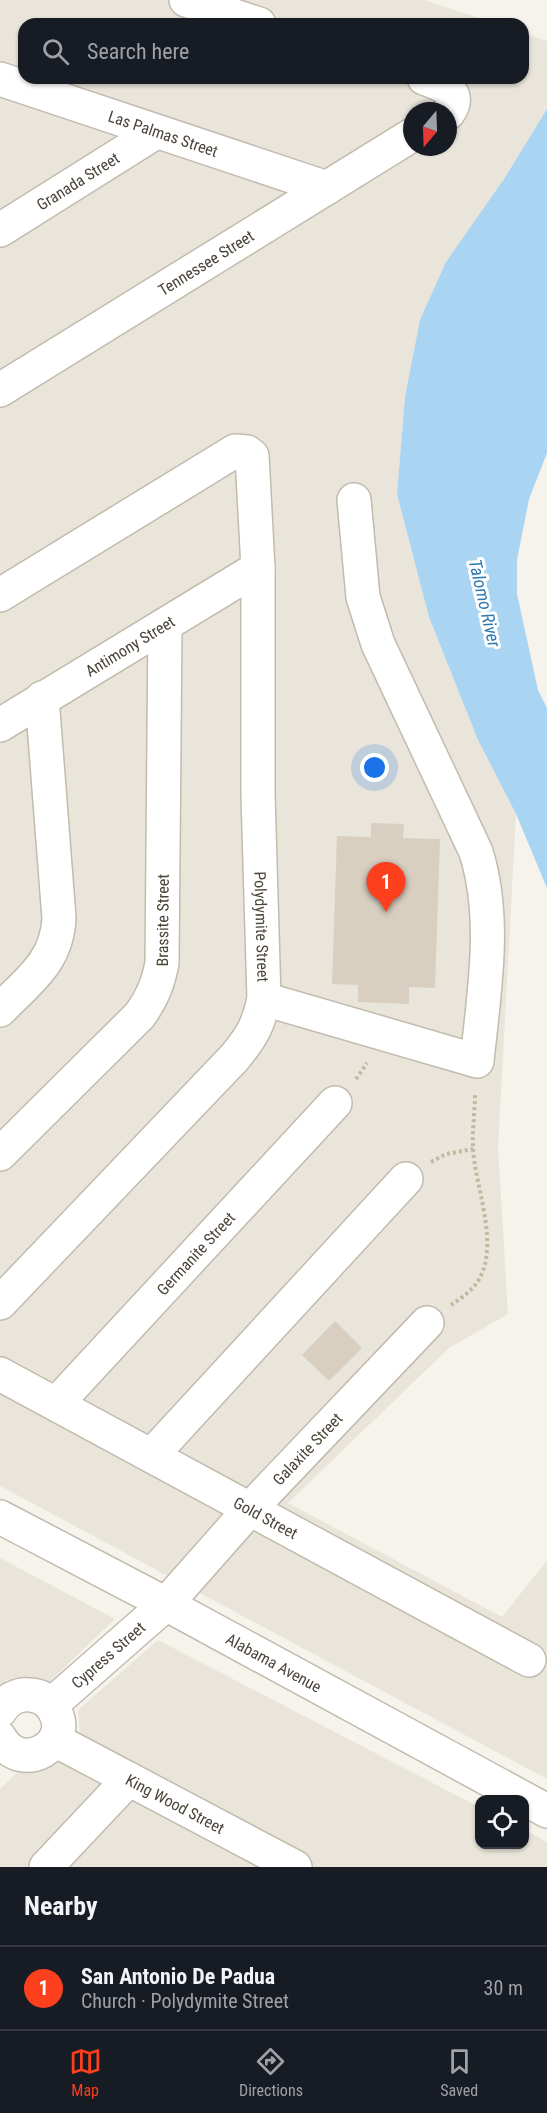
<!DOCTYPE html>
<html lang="en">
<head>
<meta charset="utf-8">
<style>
  body { margin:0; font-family:"Roboto Condensed",sans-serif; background:#242831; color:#f1f3f6 }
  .controls { position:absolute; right:18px; bottom:18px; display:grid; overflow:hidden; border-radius:12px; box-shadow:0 2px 4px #0004 }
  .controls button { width:54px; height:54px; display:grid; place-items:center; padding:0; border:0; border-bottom:2px solid #363941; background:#171b24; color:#f1f3f6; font:30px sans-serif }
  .compass { position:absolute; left:403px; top:102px; width:54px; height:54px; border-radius:50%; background:#171b24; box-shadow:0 2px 4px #0004; rotate:199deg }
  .you { position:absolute; left:375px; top:768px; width:21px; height:21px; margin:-15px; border:4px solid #fff; border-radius:50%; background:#1a73e8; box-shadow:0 0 0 9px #1a73e833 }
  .badge { display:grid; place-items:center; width:39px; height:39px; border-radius:50%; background:#fc3f1d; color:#fff; font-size:20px; font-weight:700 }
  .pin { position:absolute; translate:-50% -50px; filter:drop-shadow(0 2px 3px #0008) }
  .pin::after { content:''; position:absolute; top:32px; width:21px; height:18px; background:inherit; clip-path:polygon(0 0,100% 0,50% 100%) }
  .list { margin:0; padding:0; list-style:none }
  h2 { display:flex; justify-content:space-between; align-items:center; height:78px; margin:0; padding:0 24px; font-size:26px }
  h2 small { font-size:20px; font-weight:400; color:#9ea1a6 }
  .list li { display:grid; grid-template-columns:39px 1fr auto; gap:18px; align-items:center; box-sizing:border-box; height:84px; padding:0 24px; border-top:2px solid #363941 }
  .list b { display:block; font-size:22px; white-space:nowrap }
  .list p { margin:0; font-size:20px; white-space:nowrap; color:#9ea1a6 }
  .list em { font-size:20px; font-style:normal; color:#9ea1a6 }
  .icon { flex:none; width:33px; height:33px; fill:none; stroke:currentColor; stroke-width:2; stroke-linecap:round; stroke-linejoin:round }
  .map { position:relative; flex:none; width:547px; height:1867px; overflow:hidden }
  .search { position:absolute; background:#171b24; box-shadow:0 2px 4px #0004; left:18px; right:18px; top:18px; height:66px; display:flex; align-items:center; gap:15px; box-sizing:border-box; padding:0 21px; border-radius:18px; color:#9ea1a6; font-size:22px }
  .sheet { height:162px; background:#171b24 }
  nav { display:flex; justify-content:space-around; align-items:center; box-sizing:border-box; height:84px; border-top:2px solid #363941; background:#171b24; font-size:16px; color:#9ea1a6 }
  nav a { display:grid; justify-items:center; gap:3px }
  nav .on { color:#fc3f1d }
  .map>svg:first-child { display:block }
  .residential { fill:#eae5da; fill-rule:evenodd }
  .water { fill:#a9d4f2 }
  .building { fill:#d8cfc1 }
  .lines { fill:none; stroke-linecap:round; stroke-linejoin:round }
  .minor-casing { stroke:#c2bbae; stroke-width:36 }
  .path { stroke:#c4b79f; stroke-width:4; stroke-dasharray:3 3; stroke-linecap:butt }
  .minor { stroke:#fff; stroke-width:33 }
  .labels { text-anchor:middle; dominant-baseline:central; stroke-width:6; stroke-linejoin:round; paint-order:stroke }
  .street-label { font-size:16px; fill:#4b4439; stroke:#fff }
  .water-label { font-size:18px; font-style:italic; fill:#2e7ab2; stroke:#fff }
</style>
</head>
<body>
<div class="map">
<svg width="547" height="1867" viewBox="0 0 547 1867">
  <rect width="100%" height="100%" fill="#f6f3ec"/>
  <!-- residential -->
  <path class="residential" d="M0 0H424L497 24H24V78H523V33L547 41V109L504 179 405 397 397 494 429 617 478 740 516 814 498 1148 508 1314 449 1348 288 1503 502 1617 547 1560V1779L0 1486ZM412 111H448V147H412Z
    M0 1558 115 1619 48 1683 6 1680 0 1688Z
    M158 1640 479 1807 480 1844H524L525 1830 547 1842V1867H0V1789L22 1768 61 1762 80 1736 78 1710Z"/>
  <!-- water -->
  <path class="water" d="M547 109V453L529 499 517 560V594L538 690 547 708V888L516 814 478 740 429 617 397 494 405 397 420 320 446 262 504 179Z"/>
  <!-- building -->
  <path class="building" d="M371 823 404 824 403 838 440 839 435 988 409 987V1004L358 1002V985L332 984 337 836 371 837Z
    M335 1321 362 1348 329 1381 302 1355Z"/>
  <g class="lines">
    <defs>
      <g id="minor">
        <path d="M186 0 259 24"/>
        <path d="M424 78C441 84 464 92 448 113"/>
        <path id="s1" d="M0 79 327 188"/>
        <path id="s2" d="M0 230 156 132"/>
        <path id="s3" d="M0 390 412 135"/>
        <path id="s4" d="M0 595 235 451 247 452 252 456 258 568V795L264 999C258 1026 252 1036 235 1057L0 1303"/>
        <path id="s5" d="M0 725 258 568"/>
        <path d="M264 999 477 1061C484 992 497 919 476 852L378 644 363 597 354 500"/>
        <path d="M0 1010C29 980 57 962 59 918L42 698"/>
        <path id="s6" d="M0 1154 140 1015C152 998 158 984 162 963L165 625"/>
        <path id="s7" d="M0 1374 529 1660"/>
        <path id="s8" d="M57 1403 335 1103"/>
        <path d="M152 1455 406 1179"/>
        <path id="s9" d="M0 1517 166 1604 547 1811"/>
        <path id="s10" d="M51 1705 166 1604 250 1509 427 1323"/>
        <path d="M0 1711C6 1700 18 1693 31 1695 41 1696 49 1701 54 1710 75 1744 21 1776 0 1738"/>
        <path id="s11" d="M55 1740 295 1867"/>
        <path d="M46 1867 129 1779"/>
      </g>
    </defs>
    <!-- minor casing -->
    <use href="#minor" class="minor-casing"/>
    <!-- path -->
    <path class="path" d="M356 1079 367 1063
      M431 1162 446 1154 473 1149
      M451 1305C460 1299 470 1292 476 1284 502 1248 475 1188 473 1148 472 1130 475 1111 475 1093"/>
    <!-- minor -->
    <use href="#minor" class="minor"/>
  </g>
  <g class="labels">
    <!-- street labels -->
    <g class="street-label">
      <text stroke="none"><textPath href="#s1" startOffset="172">Las Palmas Street</textPath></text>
      <text stroke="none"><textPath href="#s2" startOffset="92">Granada Street</textPath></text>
      <text stroke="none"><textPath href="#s3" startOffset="242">Tennessee Street</textPath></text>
      <text stroke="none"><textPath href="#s5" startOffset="152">Antimony Street</textPath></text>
      <text stroke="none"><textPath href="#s6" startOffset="297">Brassite Street</textPath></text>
      <text stroke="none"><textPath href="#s4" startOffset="765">Polydymite Street</textPath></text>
      <text stroke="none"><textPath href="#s8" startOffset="204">Germanite Street</textPath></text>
      <text stroke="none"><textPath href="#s10" startOffset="363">Galaxite Street</textPath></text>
      <text stroke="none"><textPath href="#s7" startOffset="302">Gold Street</textPath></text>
      <text stroke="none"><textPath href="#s10" startOffset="76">Cypress Street</textPath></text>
      <text stroke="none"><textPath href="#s9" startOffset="310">Alabama Avenue</textPath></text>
      <text stroke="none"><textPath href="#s11" startOffset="136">King Wood Street</textPath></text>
    </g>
    <!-- water labels -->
    <g class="water-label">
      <text transform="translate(485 603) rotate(77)">Talomo River</text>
    </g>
  </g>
</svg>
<div class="controls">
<button><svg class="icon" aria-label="locate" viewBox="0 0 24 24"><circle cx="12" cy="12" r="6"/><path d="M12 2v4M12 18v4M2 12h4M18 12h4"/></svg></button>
</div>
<svg class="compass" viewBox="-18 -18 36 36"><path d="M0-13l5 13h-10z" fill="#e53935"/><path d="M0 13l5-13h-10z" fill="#9ea1a6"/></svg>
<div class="you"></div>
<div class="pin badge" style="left:386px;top:912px">1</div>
<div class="search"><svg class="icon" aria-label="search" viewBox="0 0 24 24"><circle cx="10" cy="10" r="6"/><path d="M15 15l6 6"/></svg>Search here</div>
</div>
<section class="sheet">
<h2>Nearby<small></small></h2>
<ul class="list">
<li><span class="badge">1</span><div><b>San Antonio De Padua</b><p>Church · Polydymite Street</p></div><em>30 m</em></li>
</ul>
</section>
<nav>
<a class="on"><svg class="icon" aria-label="map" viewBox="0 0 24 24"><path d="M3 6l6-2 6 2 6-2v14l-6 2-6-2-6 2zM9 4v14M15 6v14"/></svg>Map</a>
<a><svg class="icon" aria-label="directions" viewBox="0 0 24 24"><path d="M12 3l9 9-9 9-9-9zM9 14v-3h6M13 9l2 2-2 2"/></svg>Directions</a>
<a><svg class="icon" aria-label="saved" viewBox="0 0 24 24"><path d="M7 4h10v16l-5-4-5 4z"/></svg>Saved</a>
</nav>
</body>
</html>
